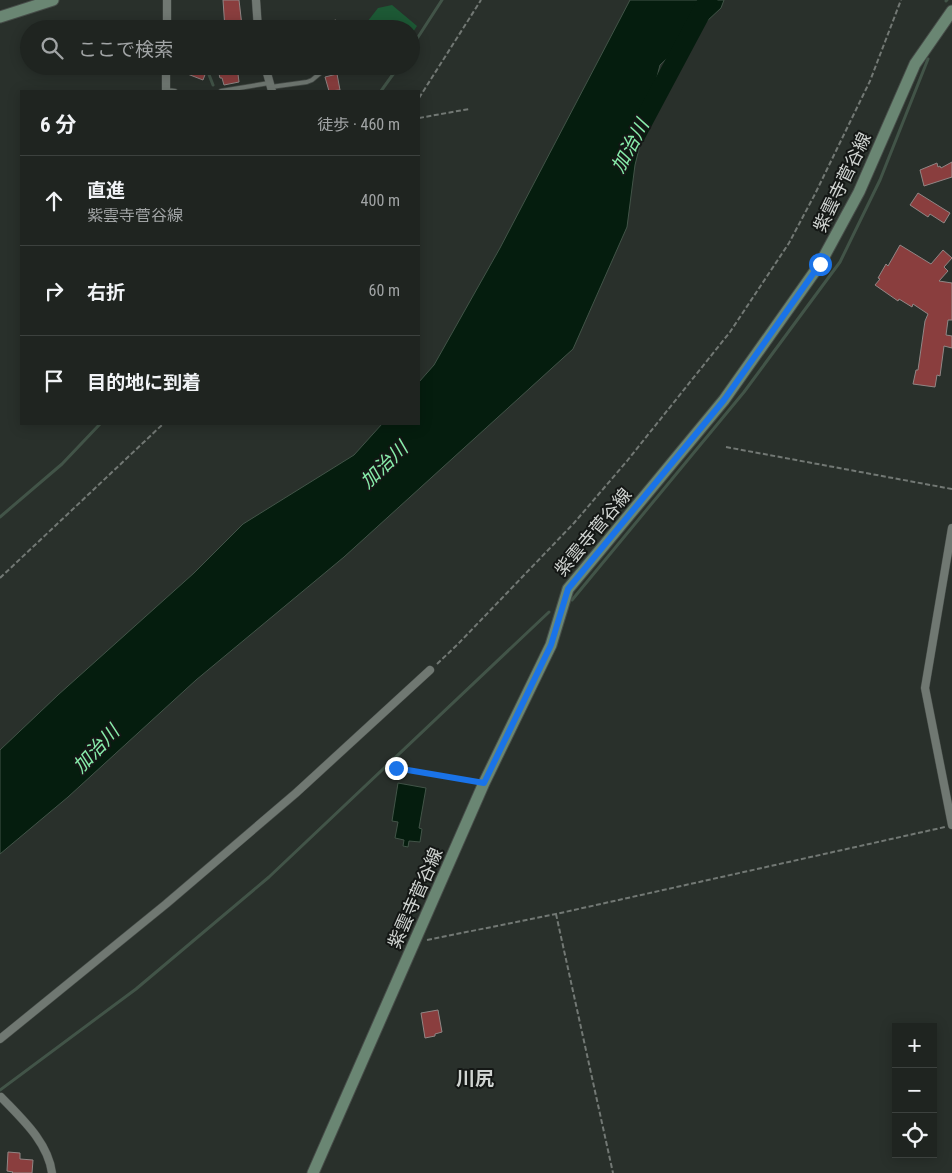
<!DOCTYPE html>
<html lang="ja">
<head>
<meta charset="utf-8">
<style>
  body { margin:0; font-family:"Roboto Condensed","Noto Sans JP",sans-serif; background:#272c29; color:#f1f3f6 }
  .controls { position:absolute; right:15px; bottom:15px; display:grid; overflow:hidden; border-radius:0px; box-shadow:0 2px 12px #0003 }
  .controls button { width:45px; height:45px; display:grid; place-items:center; padding:0; border:0; border-bottom:1px solid #3c413e; background:#1f2420; color:#f1f3f6; font:25px sans-serif }
  .stop { position:absolute; width:15px; height:15px; margin:-11px; border:4px solid #1a73e8; border-radius:50%; background:#fff }
  .stop.end { background:#1a73e8; border-color:#fff; box-shadow:0 1px 5px #0008 }
  .list { margin:0; padding:0; list-style:none }
  h2 { display:flex; justify-content:space-between; align-items:center; height:65px; margin:0; padding:0 20px; font-size:21px }
  h2 small { font-size:16px; font-weight:400; color:#a1a4a5 }
  .list li { display:grid; grid-template-columns:32px 1fr auto; gap:15px; align-items:center; box-sizing:border-box; height:90px; padding:0 20px; border-top:1px solid #3c413e }
  .list b { display:block; font-size:19px; white-space:nowrap }
  .list p { margin:0; font-size:16px; white-space:nowrap; color:#a1a4a5 }
  .list em { font-size:16px; font-style:normal; color:#a1a4a5 }
  .icon { flex:none; width:28px; height:28px; fill:none; stroke:currentColor; stroke-width:2; stroke-linecap:round; stroke-linejoin:round }
  .map { position:relative; flex:none; width:952px; height:1173px; overflow:hidden }
  .search { position:absolute; background:#1f2420; box-shadow:0 2px 12px #0003; left:20px; top:20px; width:400px; height:55px; display:flex; align-items:center; gap:12px; box-sizing:border-box; padding:0 18px; border-radius:28px; color:#a1a4a5; font-size:19px }
  .panel { position:absolute; background:#1f2420; box-shadow:0 2px 12px #0003; left:20px; top:90px; width:400px; height:335px; border-radius:0px }
  .map>svg:first-child { display:block }
  .green { fill:#1d5935 }
  .water { fill:#051d0e; stroke:#425448 }
  .lines { fill:none; stroke-linecap:round; stroke-linejoin:round }
  .stream { stroke:#425448; stroke-width:3 }
  .river { stroke:#051d0e; stroke-width:19 }
  .building { fill:#8a3e3e; stroke:#918685 }
  .lane-casing { stroke:#474d49; stroke-width:5.5 }
  .street-casing { stroke:#474d49; stroke-width:9 }
  .secondary-casing { stroke:#474d49; stroke-width:13 }
  .path { stroke:#727874; stroke-width:2; stroke-dasharray:5 2.5; stroke-linecap:butt }
  .lane { stroke:#707872; stroke-width:4 }
  .street { stroke:#707872; stroke-width:8 }
  .secondary { stroke:#6a8673; stroke-width:11 }
  .route { stroke:#1a73e8; stroke-width:6 }
  .labels { text-anchor:middle; dominant-baseline:central; stroke-width:4; stroke-linejoin:round; paint-order:stroke }
  .street-label { font-size:18px; fill:#d0d4d1; stroke:#141715 }
  .water-label { font-size:19px; font-style:italic; fill:#88edab; stroke:#141715 }
  .neighbourhood-label { font-size:19px; font-weight:bold; fill:#d0d4d1; stroke:#141715 }
</style>
</head>
<body>
<div class="map">
<svg width="952" height="1173" viewBox="0 0 952 1173">
  <rect width="100%" height="100%" fill="#29302b"/>
  <!-- green -->
  <path class="green" d="M392 5 417 26 411 35V29H366L364 26 378 8Z"/>
  <!-- water -->
  <path class="water" d="M630 0H724L721 8 660 65 635 165 627 227 573 349 344 557 196 680 68 797 0 854V750L58 695 194 573 243 524 354 455 382 424H419V382L434 365 500 248Z
    M398 783 426 788 419 828 422 829 420 842 409 841 408 847 403 846 404 840 395 838 398 822 392 821Z"/>
  <g class="lines">
    <!-- stream -->
    <path class="stream" d="M946 1 947 0
      M411 48 442 0
      M208 66V72L213 85
      M381 91 399 66
      M0 517 62 464 100 424
      M572 600 744 392 840 262 880 180 928 59
      M0 1090 136 989 269 877 549 612"/>
    <!-- river -->
    <path class="river" d="M636 135 708 0"/>
  </g>
  <!-- building -->
  <path class="building" d="M223 0H239L242 26H240V28L225 29Z
    M336 20 338 29H314L313 26Z
    M172 66H189L206 72 203 80 172 68Z
    M217 66H237L239 82 224 85 222 78H220Z
    M337 74 340 90 329 91 325 77Z
    M952 162V177L924 186 920 170 937 163 938 167 940 166 941 168Z
    M918 193 950 213 944 223 930 214 928 217 910 205Z
    M900 245 931 264 943 250 952 258 944 267 948 271 939 281 952 283V320H948L946 335 952 336V348L944 346 940 376 937 375 935 387 913 384 916 370H918L925 321 928 314 913 304 912 307 899 299 898 301 875 285 880 279 878 278 886 264 888 266Z
    M438 1010 442 1032 435 1034V1036L425 1038 421 1013Z
    M8 1152 20 1153V1159L33 1160 32 1173H12L13 1172 7 1171Z"/>
  <g class="lines">
    <defs>
      <path id="lane" d="M271 87 307 82 312 80 324 70 341 66
        M166 90 175 91
        M221 91 269 83"/>
      <path id="street" d="M256 0 258 29
        M167 29V0
        M265 66 272 91
        M166 91V66
        M952 528 925 688 952 825
        M0 1039 166 904 296 793 430 670
        M1 1097C22 1119 48 1142 52 1173"/>
      <path id="secondary" d="M0 17 53 0
        M313 1173 484 783 551 645 568 589 724 400 820 264 859 192 915 64 952 11"/>
    </defs>
    <!-- lane casing -->
    <use href="#lane" class="lane-casing"/>
    <!-- street casing -->
    <use href="#street" class="street-casing"/>
    <!-- secondary casing -->
    <use href="#secondary" class="secondary-casing"/>
    <!-- path -->
    <path class="path" d="M419 98 481 0
      M419 118 469 109
      M726 447 952 489
      M0 578 163 424
      M437 664 458 644 574 523 627 461 730 332 789 243 815 194 870 81 901 0
      M396 768 474 782
      M556 914 613 1173
      M427 940 556 914 945 827"/>
    <!-- lane -->
    <use href="#lane" class="lane"/>
    <!-- street -->
    <use href="#street" class="street"/>
    <!-- secondary -->
    <use href="#secondary" class="secondary"/>
  </g>
  <g class="lines">
    <!-- route -->
    <path class="route" d="M396 768 484 783 551 645 568 589 724 400 820 264"/>
  </g>
  <g class="labels">
    <!-- street labels -->
    <g class="street-label">
      <text transform="translate(842 182) rotate(-64)">紫雲寺菅谷線</text>
      <text transform="translate(593 532) rotate(-50)">紫雲寺菅谷線</text>
      <text transform="translate(415 898) rotate(-66)">紫雲寺菅谷線</text>
    </g>
    <!-- water labels -->
    <g class="water-label">
      <text transform="translate(630 146) rotate(-62)">加治川</text>
      <text transform="translate(384 465) rotate(-44)">加治川</text>
      <text transform="translate(96 749) rotate(-47)">加治川</text>
    </g>
    <!-- neighbourhood labels -->
    <g class="neighbourhood-label">
      <text x="475" y="1078">川尻</text>
    </g>
  </g>
</svg>
<div class="controls">
<button>+</button>
<button>−</button>
<button><svg class="icon" aria-label="locate" viewBox="0 0 24 24"><circle cx="12" cy="12" r="6"/><path d="M12 2v4M12 18v4M2 12h4M18 12h4"/></svg></button>
</div>
<div class="stop" style="left:820px;top:264px"></div>
<div class="stop end" style="left:396px;top:768px"></div>
<div class="search"><svg class="icon" aria-label="search" viewBox="0 0 24 24"><circle cx="10" cy="10" r="6"/><path d="M15 15l6 6"/></svg>ここで検索</div>
<section class="panel">
<h2>6 分<small>徒歩 · 460 m</small></h2>
<ul class="list">
<li><svg class="icon" aria-label="ahead" viewBox="0 0 24 24"><path d="M12 20V5M6 11l6-6 6 6"/></svg><div><b>直進</b><p>紫雲寺菅谷線</p></div><em>400 m</em></li>
<li><svg class="icon" aria-label="right" viewBox="0 0 24 24"><path d="M7 20v-9h11M14 6l5 5-5 5"/></svg><div><b>右折</b></div><em>60 m</em></li>
<li><svg class="icon" aria-label="arrive" viewBox="0 0 24 24"><path d="M6 21V4h12l-3 4 3 4H6"/></svg><div><b>目的地に到着</b></div></li>
</ul>
</section>
</div>
</body>
</html>
